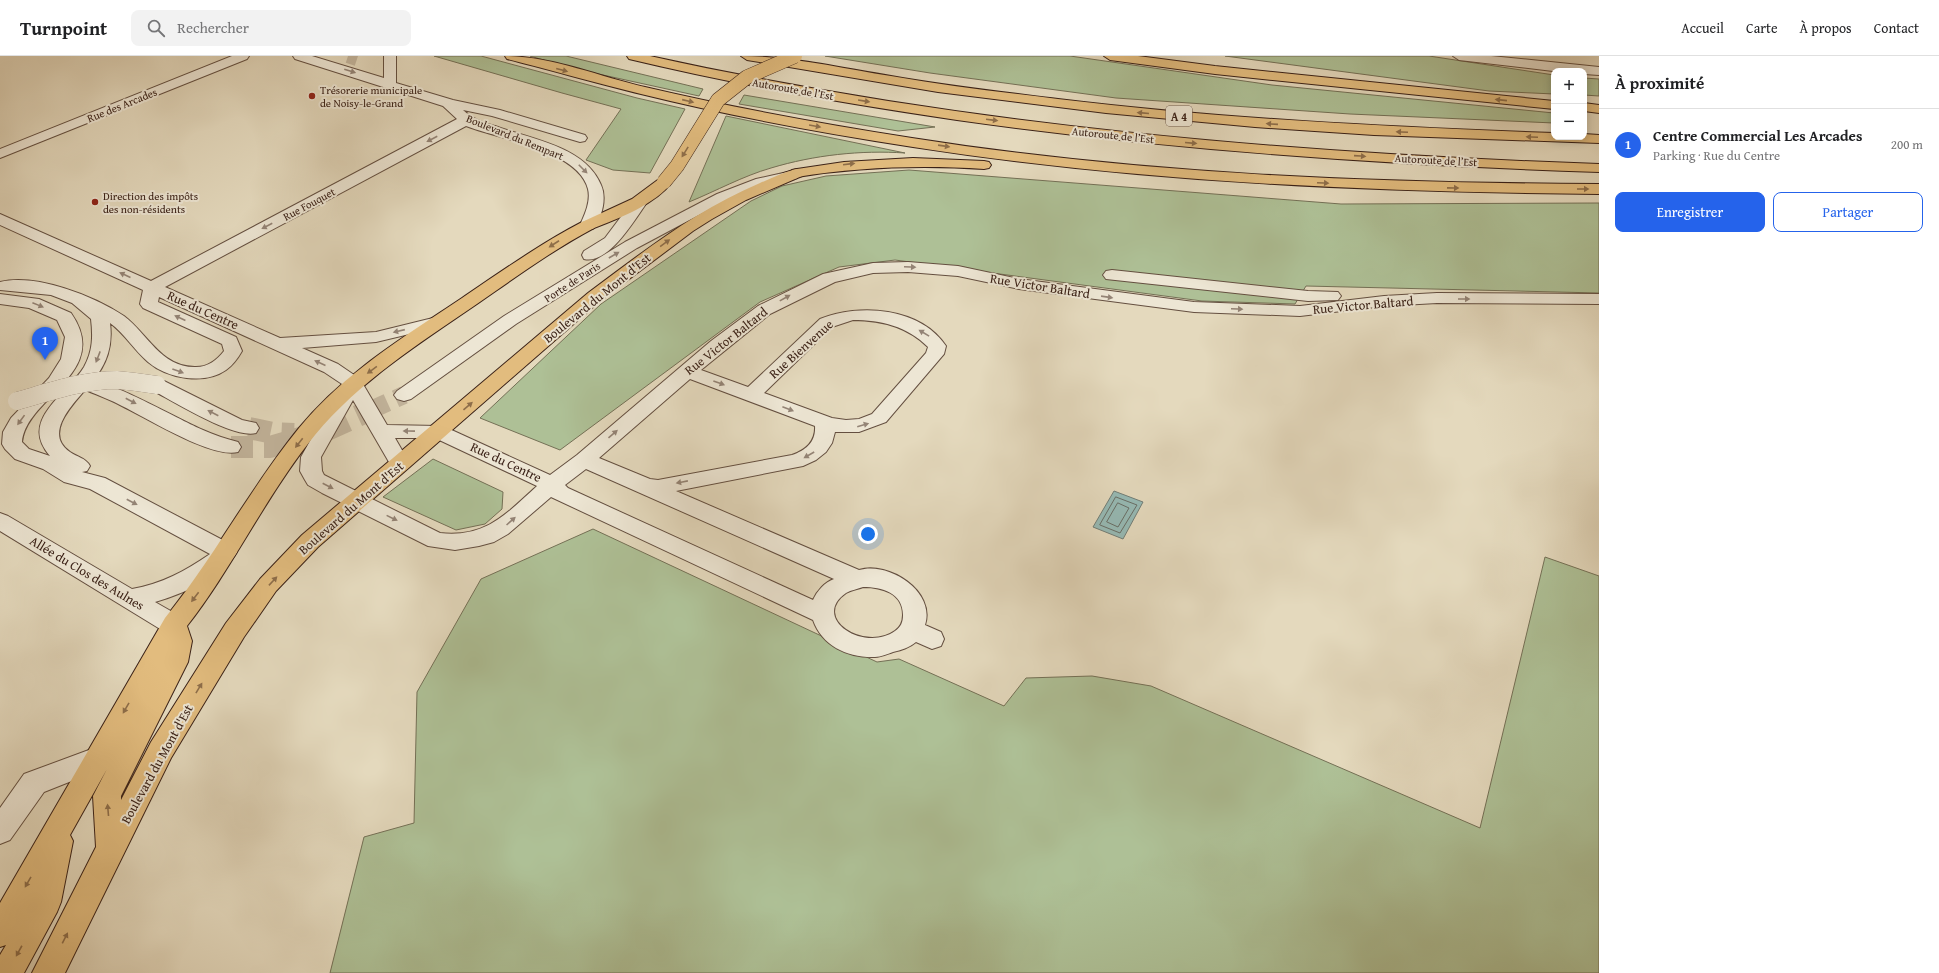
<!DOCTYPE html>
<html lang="fr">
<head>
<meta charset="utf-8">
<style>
  body { margin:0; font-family:"Gentium Book Plus",serif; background:#f2f2f2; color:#202124 }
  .controls { position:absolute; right:12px; top:12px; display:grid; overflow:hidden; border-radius:8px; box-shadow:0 2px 10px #0003 }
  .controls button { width:36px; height:36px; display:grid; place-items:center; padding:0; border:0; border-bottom:1px solid #e0e0e0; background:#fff; color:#202124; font:20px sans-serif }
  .you { position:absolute; left:868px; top:478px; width:14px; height:14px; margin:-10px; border:3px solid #fff; border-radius:50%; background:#1a73e8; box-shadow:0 0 0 6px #1a73e833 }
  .badge { display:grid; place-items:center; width:26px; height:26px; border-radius:50%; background:#2563eb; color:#fff; font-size:13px; font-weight:700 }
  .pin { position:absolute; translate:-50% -33px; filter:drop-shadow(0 1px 2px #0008) }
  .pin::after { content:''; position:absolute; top:21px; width:14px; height:12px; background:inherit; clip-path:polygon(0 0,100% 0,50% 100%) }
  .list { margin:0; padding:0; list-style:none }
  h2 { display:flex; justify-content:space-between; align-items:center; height:52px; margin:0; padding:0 16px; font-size:17px }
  h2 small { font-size:13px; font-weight:400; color:#757577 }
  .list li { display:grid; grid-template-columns:26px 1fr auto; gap:12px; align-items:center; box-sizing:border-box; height:72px; padding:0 16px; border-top:1px solid #e0e0e0 }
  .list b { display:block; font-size:15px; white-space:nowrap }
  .list p { margin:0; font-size:13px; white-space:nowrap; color:#757577 }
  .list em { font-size:13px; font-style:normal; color:#757577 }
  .actions { display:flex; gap:8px; padding:12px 16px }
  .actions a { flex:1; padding:9px 0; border:1px solid #2563eb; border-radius:8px; text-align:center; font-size:14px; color:#2563eb }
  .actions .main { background:#2563eb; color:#fff }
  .icon { flex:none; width:22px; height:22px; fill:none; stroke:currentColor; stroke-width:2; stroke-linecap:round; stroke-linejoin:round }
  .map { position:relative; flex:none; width:1599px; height:917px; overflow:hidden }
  header { display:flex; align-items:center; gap:24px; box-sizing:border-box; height:56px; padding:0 20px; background:#fff; border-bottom:1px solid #e0e0e0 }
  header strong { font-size:19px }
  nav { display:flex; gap:22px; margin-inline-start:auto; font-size:14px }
  .search { width:280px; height:36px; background:#f2f2f2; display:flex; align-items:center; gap:10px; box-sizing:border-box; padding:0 14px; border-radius:8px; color:#757577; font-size:15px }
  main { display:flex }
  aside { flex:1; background:#fff }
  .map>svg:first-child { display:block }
  .green { fill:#aec096; stroke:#747056 }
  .water { fill:#96bab5; stroke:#717d76 }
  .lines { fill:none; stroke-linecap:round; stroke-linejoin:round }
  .shore { stroke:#686e66; stroke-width:1 }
  .minor-tunnel-far2 { stroke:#c2b49c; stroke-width:14; stroke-dasharray:14 7; stroke-linecap:butt }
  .minor-tunnel-far1 { stroke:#c2b49c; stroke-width:18; stroke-dasharray:18 9; stroke-linecap:butt }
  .minor-tunnel { stroke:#c2b49c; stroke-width:22; stroke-dasharray:22 11; stroke-linecap:butt }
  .minor-casing { stroke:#644f40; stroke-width:2 }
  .major-casing { stroke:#3a2117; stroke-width:2 }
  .highway-casing { stroke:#3a2117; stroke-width:2 }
  .minor { fill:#ede6d4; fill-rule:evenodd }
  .major { fill:#e2bc7e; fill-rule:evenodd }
  .highway { fill:#e2bc7e; fill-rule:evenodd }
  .minor-bridge-casing { stroke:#644f40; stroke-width:18; stroke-linecap:butt }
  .highway-bridge-casing { stroke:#3a2117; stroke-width:15; stroke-linecap:butt }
  .minor-bridge { stroke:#ede6d4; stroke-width:18 }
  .highway-bridge { stroke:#e2bc7e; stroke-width:14 }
  .oneway { fill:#8e6e4a }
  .oneway2 { fill:#948476 }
  .poi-dot { fill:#8f2418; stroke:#ede6d4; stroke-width:1.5 }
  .labels { text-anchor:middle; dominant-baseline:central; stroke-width:4; stroke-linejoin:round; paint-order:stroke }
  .far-street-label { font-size:11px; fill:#3a2117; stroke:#ede6d4 }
  .far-poi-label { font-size:11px; fill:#3a2117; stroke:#ede6d4; text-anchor:start }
  .shield { fill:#ede6d4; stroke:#705c50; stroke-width:1 }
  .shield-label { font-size:12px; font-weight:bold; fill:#3a2117 }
  .street-label { font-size:13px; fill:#3a2117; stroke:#ede6d4 }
</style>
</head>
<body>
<header>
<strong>Turnpoint</strong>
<div class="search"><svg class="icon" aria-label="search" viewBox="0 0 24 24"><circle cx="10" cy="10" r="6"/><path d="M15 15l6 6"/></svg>Rechercher</div>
<nav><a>Accueil</a><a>Carte</a><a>À propos</a><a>Contact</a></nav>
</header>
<main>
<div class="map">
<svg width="1599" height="917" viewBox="0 0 1599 917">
  <rect width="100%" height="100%" fill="#e4d9bd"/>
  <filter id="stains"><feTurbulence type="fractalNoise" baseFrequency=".005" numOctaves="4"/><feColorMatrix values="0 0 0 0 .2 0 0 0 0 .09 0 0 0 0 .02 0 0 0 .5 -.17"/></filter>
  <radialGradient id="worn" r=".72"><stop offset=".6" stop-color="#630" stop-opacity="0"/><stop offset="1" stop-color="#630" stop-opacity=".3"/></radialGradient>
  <!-- green -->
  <path class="green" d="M434 0H481L637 42 685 53 650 117 613 114 586 104 621 53 562 37Z
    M530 0H566L703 33 699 40 571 12Z
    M825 0H1070L1272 29 1554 57V67L1350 58 1116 42 930 17Z
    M1225 0H1429L1554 19V38L1489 35Z
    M1584 22 1599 23V40L1584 39Z
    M744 39 935 71 898 75 739 48Z
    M726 60 905 97C861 94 814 99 771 112 743 120 716 135 689 146Z
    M909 114 1341 148 1599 147V237L1306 230 1295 248 1202 245 895 204 839 211 760 246 560 394 480 362 601 248 751 145 782 130 826 120Z
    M433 403 503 436 502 453 485 468 456 474 383 441Z
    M593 473 877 606 899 603 1004 650 1026 622 1092 620 1151 630 1480 772 1545 501 1599 520V917H330L364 781 414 767 417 636 481 523Z"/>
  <!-- water -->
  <path class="water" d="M1114 435 1143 446 1123 483 1093 471Z"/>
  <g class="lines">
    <!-- shore -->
    <path class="shore" d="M1116 441 1137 449 1120 477 1100 469Z
      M1118 447 1129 452 1118 471 1107 466Z"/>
    <!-- minor-tunnel-far2 -->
    <path class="minor-tunnel-far2" d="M348 0 357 3"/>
    <!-- minor-tunnel-far1 -->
    <path class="minor-tunnel-far1" d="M371 354 404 339"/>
    <!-- minor-tunnel -->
    <path class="minor-tunnel" d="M249 372 273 377 294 378
      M231 391H270L327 374 373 353"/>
    <defs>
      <path id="minor" d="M232 0H249L247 3 0 102V93Z
        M293 0H312L384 22V0H396V27L453 44 500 54 585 79 587 82 585 85 580 86 492 60 463 54C472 63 482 66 495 70 530 83 585 90 601 129 607 142 602 161 594 172L588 174 582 172 580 169C585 158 591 145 588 133 578 94 499 83 466 70L165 231 280 282 376 276 437 261 443 262 446 266 443 270 376 286 302 292 338 308 360 323 387 369 438 370 445 371 550 419 577 399 711 285 758 250 823 218 873 207 908 206 958 210 1019 223 1194 246 1300 250 1384 240 1437 237 1599 238V248L1437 247 1384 250 1300 260 1194 256 1019 233 958 220 908 216 873 217 835 226 770 258 701 314 748 331 820 263C859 247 920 251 946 290L944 298 886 366 859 376H835L832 387 826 396 816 404 803 410 676 435 859 514C888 505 936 535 925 569L941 576 944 583 941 590 932 593 916 586C909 592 901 594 893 596 887 598 881 601 875 601 848 602 822 590 813 564L551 441 508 478 494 486 479 490 455 494 428 490 322 437 308 429 305 424 300 415 301 401 342 328 324 316 159 241 158 246 236 281 242 295C238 302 233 309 226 314 205 329 168 323 148 306 134 294 125 278 110 267 113 290 107 308 92 326 108 323 183 366 203 374 214 379 226 383 238 386L241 391 238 396C212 403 147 362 122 350 111 344 100 340 88 335L86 333C73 348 43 378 70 396 77 401 86 402 90 410L87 415 82 416 105 422 234 490 237 496C223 520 181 539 155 546L183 562 186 569 183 576 174 578 165 576 0 475V457L8 460 132 533C162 528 185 515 210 498L90 433 64 426 43 413 15 403 5 393 2 388 3 376 11 362 49 322 61 303 65 281 57 264 29 252 0 248V238L39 243 71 257C113 317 26 341 22 386L29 393 50 400C18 364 67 339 84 311 93 295 93 280 91 263L72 247 51 239 0 234V226C36 217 94 240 124 260 148 278 161 312 196 311 208 311 217 304 224 295L222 288 143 252 140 248 143 234 0 169V158L151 225 457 63 443 50 295 3ZM853 264C881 264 907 270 928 291L926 297 872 358 859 363 846 364 832 362 764 337 832 271ZM690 323 815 370C816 386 806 394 792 399L658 424 650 423 599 402ZM353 344 393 413 400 415 407 413 410 408 395 382H435L537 430C506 458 486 482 440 477L324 419 322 415 321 401ZM586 413 834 523C825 526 817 535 813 544L568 432 565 429ZM863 531C882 531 903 537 903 559 903 566 901 571 895 575 864 597 810 562 846 537 851 534 858 533 863 531Z
        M1453 0H1491L1599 11V19L1584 18V15H1553L1459 4Z
        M792 115 797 116 799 119 797 122 766 129 727 144 637 192 516 268 411 343 404 345 397 343 394 339 397 335 504 260 625 186 717 138 756 123Z
        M640 140 645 142 648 145C635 163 609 209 584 203L582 199 584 195 605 182 635 142Z
        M1112 214 1308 235 1338 236 1341 240 1338 244 1308 245 1106 223 1103 219 1106 215Z
        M157 323 164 325 242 364 256 367 259 372 256 377C233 383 173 345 150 333L147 329 150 325Z
        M97 691 107 695 111 703 107 711 44 736 10 784 0 788V752L24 718Z"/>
      <path id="major" d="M797 113 802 114 804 117 802 120 746 144 712 163 693 175 600 245 318 491 276 535 244 581 171 702 65 917H32L96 791 93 740 107 713 70 779 73 785 61 846 57 856 24 917H0V899L6 889 0 891V847L165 562C214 502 250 432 299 372 344 317 404 281 462 242 502 215 540 188 582 166L588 164 594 166 596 169 594 172C551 195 513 223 474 250 417 289 360 325 315 379 266 439 234 510 187 570L192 585 188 606 121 740V744L151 686 226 567 260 523 302 479 588 237C643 196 696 154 760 127 772 122 784 116 797 113Z"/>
      <path id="highway" d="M505 0C550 0 601 21 645 31 734 52 823 68 912 82 1140 118 1369 127 1599 128V138C1369 136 1140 126 913 91 822 77 730 60 641 38 596 27 551 14 507 3Z
        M627 0H650C962 69 1280 97 1599 108V116C1385 109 1170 94 957 64 847 48 737 29 629 3Z
        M741 0C791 0 841 12 891 20 947 30 1002 36 1058 43 1223 63 1388 71 1554 77V81H1584V78L1599 79V87L1374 79 1255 71 1106 57 938 36 747 4Z
        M1104 0H1138L1215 10 1554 45V53L1215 18 1110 4Z
        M1584 47 1599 49V57L1584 55Z
        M913 102 984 105 989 106 991 109 989 112 984 113C921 109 859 111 797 121L792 120 790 117 792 114 797 113 844 106Z
        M664 121 669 123 672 126C656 148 618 163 594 172L588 174 582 172 580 169 582 166 632 143 659 123Z"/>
    </defs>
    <!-- minor casing -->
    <use href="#minor" class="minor-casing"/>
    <!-- major casing -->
    <use href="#major" class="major-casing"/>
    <!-- highway casing -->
    <use href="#highway" class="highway-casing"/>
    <!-- minor -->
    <use href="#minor" class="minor"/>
    <!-- major -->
    <use href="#major" class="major"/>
    <!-- highway -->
    <use href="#highway" class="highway"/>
    <defs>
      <path id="minor-bridge" d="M17 345C49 336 83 324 117 324 131 325 144 327 157 329"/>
      <path id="highway-bridge" d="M664 126 677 110 718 44 747 21 795 0"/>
    </defs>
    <!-- minor-bridge casing -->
    <use href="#minor-bridge" class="minor-bridge-casing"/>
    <!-- highway-bridge casing -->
    <use href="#highway-bridge" class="highway-bridge-casing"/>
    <!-- minor-bridge -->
    <use href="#minor-bridge" class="minor-bridge"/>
    <!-- highway-bridge -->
    <use href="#highway-bridge" class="highway-bridge"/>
  </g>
  <!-- one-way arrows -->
  <defs><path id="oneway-solid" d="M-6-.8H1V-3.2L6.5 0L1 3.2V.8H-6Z"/></defs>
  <g class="oneway">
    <use href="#oneway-solid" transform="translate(562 14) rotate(15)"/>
    <use href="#oneway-solid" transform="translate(1501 44) rotate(-174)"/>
    <use href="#oneway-solid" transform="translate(688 45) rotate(13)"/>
    <use href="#oneway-solid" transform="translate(864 45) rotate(9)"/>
    <use href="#oneway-solid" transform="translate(1143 57) rotate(-175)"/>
    <use href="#oneway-solid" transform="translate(992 64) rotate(7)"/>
    <use href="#oneway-solid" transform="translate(1272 68) rotate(-176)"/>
    <use href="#oneway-solid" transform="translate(815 70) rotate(10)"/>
    <use href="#oneway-solid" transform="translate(1402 76) rotate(-178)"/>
    <use href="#oneway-solid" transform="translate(1532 81) rotate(-178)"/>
    <use href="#oneway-solid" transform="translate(1191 87) rotate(5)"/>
    <use href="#oneway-solid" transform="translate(944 90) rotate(8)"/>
    <use href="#oneway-solid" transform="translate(685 96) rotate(122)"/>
    <use href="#oneway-solid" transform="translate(1360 100) rotate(4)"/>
    <use href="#oneway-solid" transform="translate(849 108) rotate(-7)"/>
    <use href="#oneway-solid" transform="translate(1323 127) rotate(3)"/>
    <use href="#oneway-solid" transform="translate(1453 132) rotate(1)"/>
    <use href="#oneway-solid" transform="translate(1583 133)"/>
    <use href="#oneway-solid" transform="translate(665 187) rotate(-36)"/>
    <use href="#oneway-solid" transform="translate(554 188) rotate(147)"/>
    <use href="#oneway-solid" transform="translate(372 314) rotate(144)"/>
    <use href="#oneway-solid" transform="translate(468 350) rotate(-41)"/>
    <use href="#oneway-solid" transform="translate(299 387) rotate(128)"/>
    <use href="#oneway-solid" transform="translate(273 525) rotate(-47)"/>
    <use href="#oneway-solid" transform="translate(195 541) rotate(127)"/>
    <use href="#oneway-solid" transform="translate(199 632) rotate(-59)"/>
    <use href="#oneway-solid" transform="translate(126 652) rotate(120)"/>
    <use href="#oneway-solid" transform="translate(108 754) rotate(-95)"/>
    <use href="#oneway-solid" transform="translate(28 826) rotate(120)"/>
    <use href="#oneway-solid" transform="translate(65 882) rotate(-63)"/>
    <use href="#oneway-solid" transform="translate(19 895) rotate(119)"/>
  </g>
  <g class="oneway2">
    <use href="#oneway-solid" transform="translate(350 15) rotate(17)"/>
    <use href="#oneway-solid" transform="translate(432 83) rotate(152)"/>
    <use href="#oneway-solid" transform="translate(583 113) rotate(45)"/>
    <use href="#oneway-solid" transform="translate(267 170) rotate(152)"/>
    <use href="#oneway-solid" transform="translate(614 199) rotate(-30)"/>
    <use href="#oneway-solid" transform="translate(910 211) rotate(2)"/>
    <use href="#oneway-solid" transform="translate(125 219) rotate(-156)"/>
    <use href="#oneway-solid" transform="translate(1107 241) rotate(8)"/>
    <use href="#oneway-solid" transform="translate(785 242) rotate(-29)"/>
    <use href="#oneway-solid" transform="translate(1464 243)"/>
    <use href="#oneway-solid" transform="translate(38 249) rotate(22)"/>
    <use href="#oneway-solid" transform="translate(1237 253) rotate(2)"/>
    <use href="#oneway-solid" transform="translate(180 262) rotate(-155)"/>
    <use href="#oneway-solid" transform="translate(399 275) rotate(167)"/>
    <use href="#oneway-solid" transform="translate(924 277) rotate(-149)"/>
    <use href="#oneway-solid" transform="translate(98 301) rotate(111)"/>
    <use href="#oneway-solid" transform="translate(320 307) rotate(-156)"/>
    <use href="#oneway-solid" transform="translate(178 315) rotate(20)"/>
    <use href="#oneway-solid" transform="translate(719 327) rotate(20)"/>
    <use href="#oneway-solid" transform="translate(131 345) rotate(28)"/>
    <use href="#oneway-solid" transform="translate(788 353) rotate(21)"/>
    <use href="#oneway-solid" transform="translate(213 357) rotate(-153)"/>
    <use href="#oneway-solid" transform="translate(21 364) rotate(126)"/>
    <use href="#oneway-solid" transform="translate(863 369) rotate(-16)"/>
    <use href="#oneway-solid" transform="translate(409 375) rotate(-179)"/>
    <use href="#oneway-solid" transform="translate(613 378) rotate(-41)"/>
    <use href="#oneway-solid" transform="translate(809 399) rotate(150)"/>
    <use href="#oneway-solid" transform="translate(682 426) rotate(169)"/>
    <use href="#oneway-solid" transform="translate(328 430) rotate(27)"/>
    <use href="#oneway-solid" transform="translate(132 446) rotate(28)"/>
    <use href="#oneway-solid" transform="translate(392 462) rotate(26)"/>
    <use href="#oneway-solid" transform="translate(511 465) rotate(-42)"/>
  </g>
  <!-- markers -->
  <g class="poi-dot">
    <circle cx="312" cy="40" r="4"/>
    <circle cx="95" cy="146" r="4"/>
  </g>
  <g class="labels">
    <!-- far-street labels -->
    <g class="far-street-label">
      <text transform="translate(793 33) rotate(10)">Autoroute de l’Est</text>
      <text transform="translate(122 49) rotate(-22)">Rue des Arcades</text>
      <text transform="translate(1113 79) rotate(6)">Autoroute de l’Est</text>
      <text transform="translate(515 81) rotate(22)">Boulevard du Rempart</text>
      <text transform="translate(1436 104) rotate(3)">Autoroute de l’Est</text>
      <text transform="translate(309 148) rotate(-28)">Rue Fouquet</text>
      <text transform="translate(572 226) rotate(-33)">Porte de Paris</text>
    </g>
    <!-- far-poi labels -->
    <g class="far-poi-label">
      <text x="320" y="34">Trésorerie municipale<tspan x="320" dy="13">de Noisy-le-Grand</tspan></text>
      <text x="103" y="140">Direction des impôts<tspan x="103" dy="13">des non-résidents</tspan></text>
    </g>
    <!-- shield labels -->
    <rect class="shield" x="1166" y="50" width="26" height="20" rx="3"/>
    <g class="shield-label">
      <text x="1179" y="60">A 4</text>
    </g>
    <!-- street labels -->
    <g class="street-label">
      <text transform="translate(1040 230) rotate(9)">Rue Victor Baltard</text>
      <text transform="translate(597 242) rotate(-39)">Boulevard du Mont d'Est</text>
      <text transform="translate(1363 249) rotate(-5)">Rue Victor Baltard</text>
      <text transform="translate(203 254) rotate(24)">Rue du Centre</text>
      <text transform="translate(726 285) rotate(-38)">Rue Victor Baltard</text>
      <text transform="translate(801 293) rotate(-42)">Rue Bienvenue</text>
      <text transform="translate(506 406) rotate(25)">Rue du Centre</text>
      <text transform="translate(351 452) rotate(-41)">Boulevard du Mont d'Est</text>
      <text transform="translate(87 517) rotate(31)">Allée du Clos des Aulnes</text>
      <text transform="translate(157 708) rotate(-61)">Boulevard du Mont d'Est</text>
    </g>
  </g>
  <rect width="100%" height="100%" filter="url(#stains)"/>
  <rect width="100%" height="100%" fill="url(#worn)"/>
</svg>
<div class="controls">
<button>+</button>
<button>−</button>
</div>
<div class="you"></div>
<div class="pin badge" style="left:45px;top:304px">1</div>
</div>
<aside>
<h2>À proximité<small></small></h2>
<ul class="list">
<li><span class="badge">1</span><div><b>Centre Commercial Les Arcades</b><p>Parking · Rue du Centre</p></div><em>200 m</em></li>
</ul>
<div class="actions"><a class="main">Enregistrer</a><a>Partager</a></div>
</aside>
</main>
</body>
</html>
